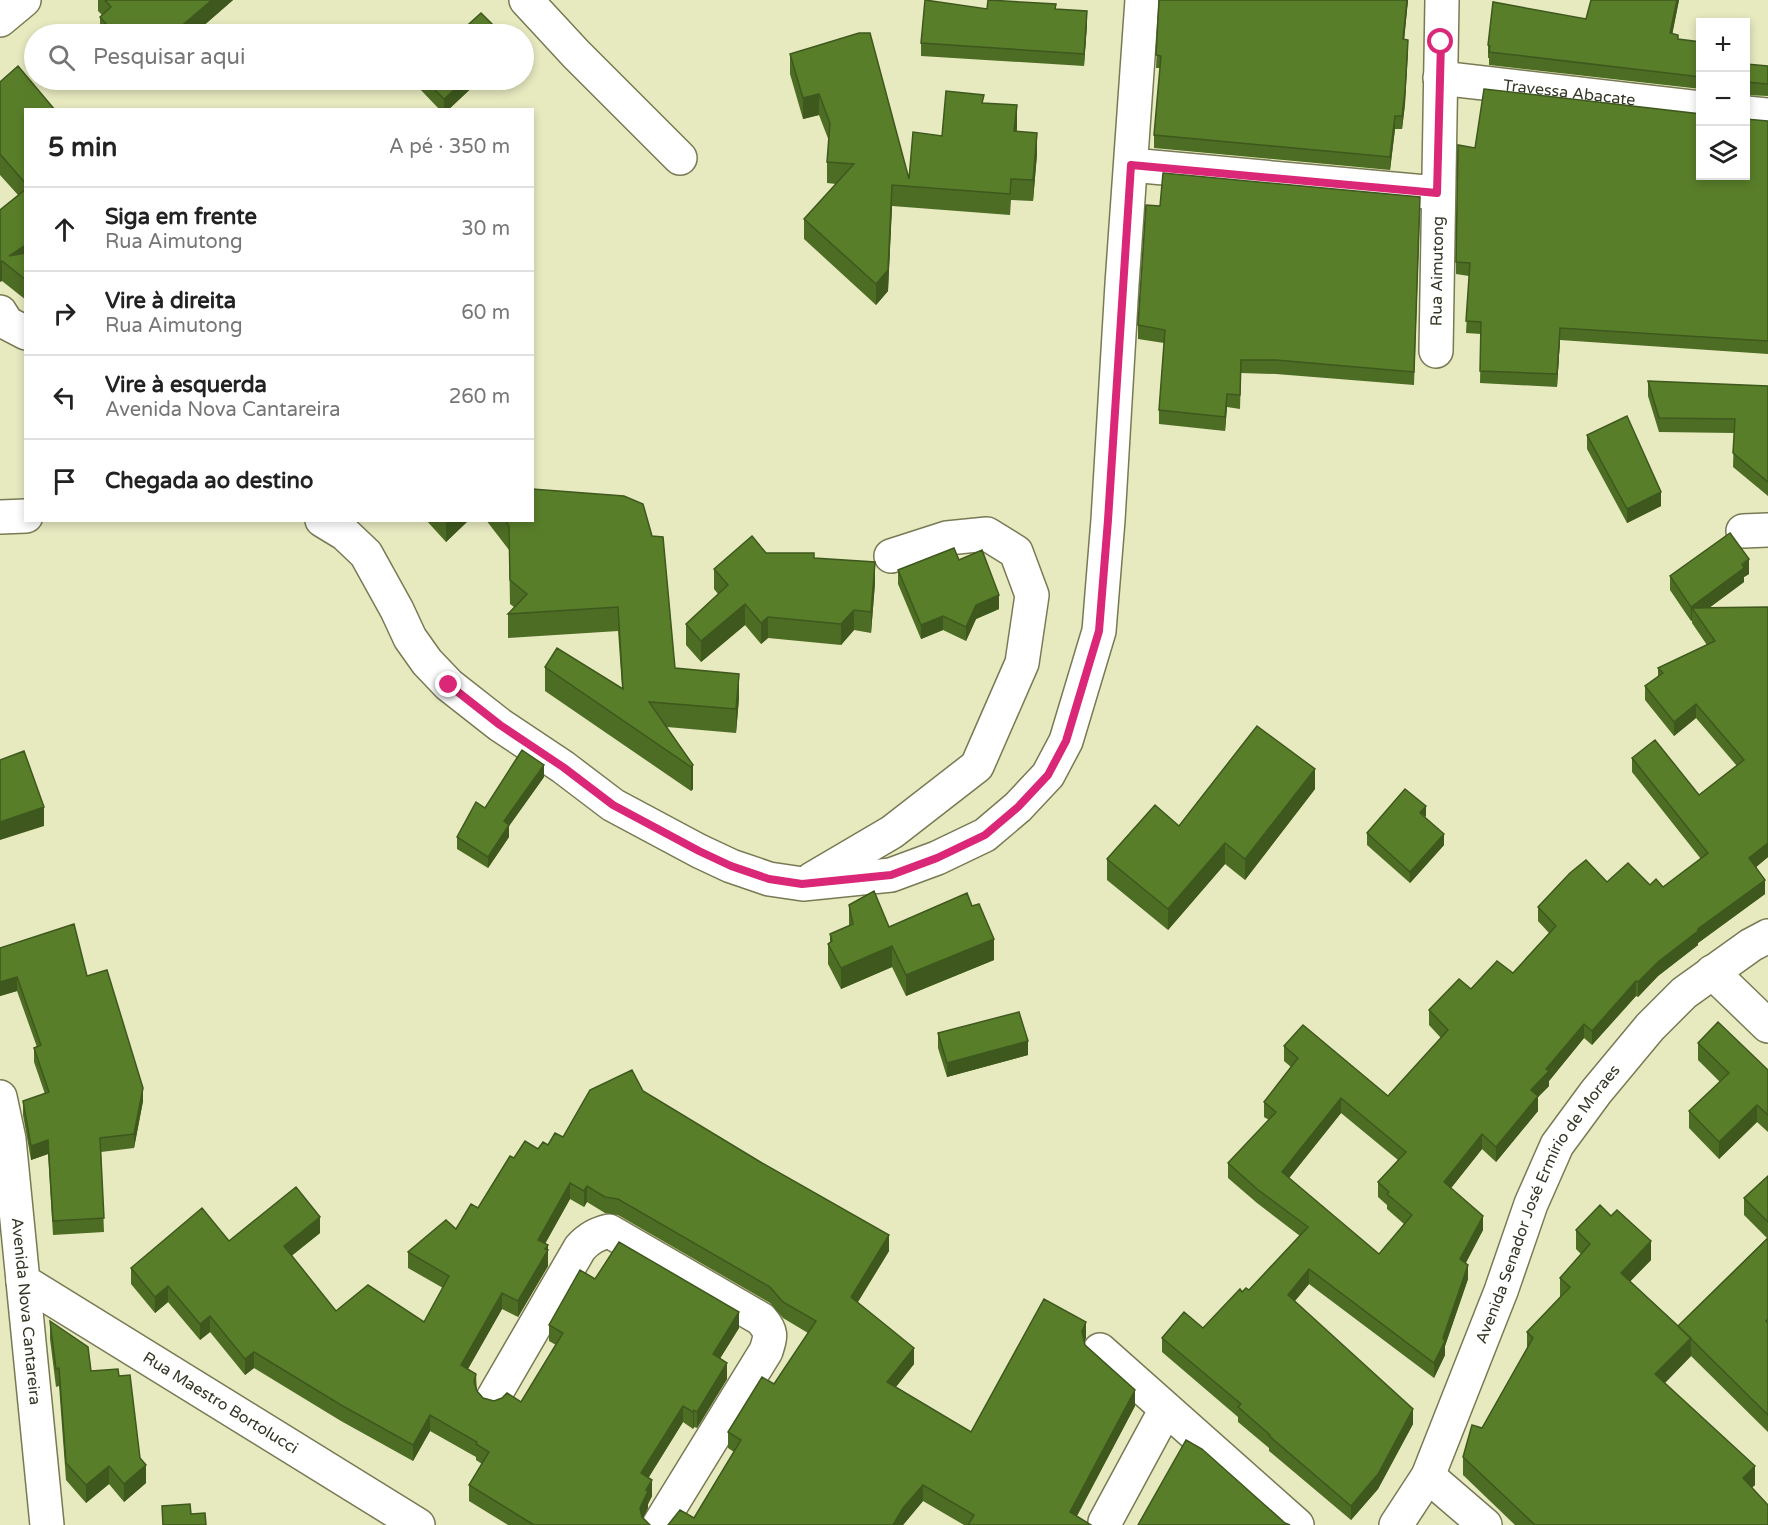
<!DOCTYPE html>
<html lang="pt">
<head>
<meta charset="utf-8">
<style>
  body { margin:0; font-family:"Varela Round",sans-serif; background:#f2f2f2; color:#222 }
  .controls { position:absolute; right:18px; top:18px; display:grid; overflow:hidden; border-radius:0px; box-shadow:0 3px 9px #0003 }
  .controls button { width:54px; height:54px; display:grid; place-items:center; padding:0; border:0; border-bottom:2px solid #e0e0e0; background:#fff; color:#222; font:30px sans-serif }
  .stop { position:absolute; width:18px; height:18px; margin:-14px; border:4px solid #db2777; border-radius:50%; background:#fff }
  .stop.end { background:#db2777; border-color:#fff; box-shadow:0 2px 6px #0008 }
  .list { margin:0; padding:0; list-style:none }
  h2 { display:flex; justify-content:space-between; align-items:center; height:78px; margin:0; padding:0 24px; font-size:26px }
  h2 small { font-size:20px; font-weight:400; color:#767676 }
  .list li { display:grid; grid-template-columns:39px 1fr auto; gap:18px; align-items:center; box-sizing:border-box; height:84px; padding:0 24px; border-top:2px solid #e0e0e0 }
  .list b { display:block; font-size:22px; white-space:nowrap }
  .list p { margin:0; font-size:20px; white-space:nowrap; color:#767676 }
  .list em { font-size:20px; font-style:normal; color:#767676 }
  .icon { flex:none; width:33px; height:33px; fill:none; stroke:currentColor; stroke-width:2; stroke-linecap:round; stroke-linejoin:round }
  .map { position:relative; flex:none; width:1768px; height:1525px; overflow:hidden }
  .search { position:absolute; background:#fff; box-shadow:0 3px 9px #0003; left:24px; top:24px; width:510px; height:66px; display:flex; align-items:center; gap:15px; box-sizing:border-box; padding:0 21px; border-radius:33px; color:#767676; font-size:22px }
  .panel { position:absolute; background:#fff; box-shadow:0 3px 9px #0003; left:24px; top:108px; width:510px; height:414px; border-radius:0px }
  .map>svg:first-child { display:block }
  .lines { fill:none; stroke-linecap:round; stroke-linejoin:round }
  .minor-casing { stroke:#787a54; stroke-width:36 }
  .major-casing { stroke:#787a54; stroke-width:36 }
  .minor { stroke:#fff; stroke-width:33 }
  .major { stroke:#fff; stroke-width:33 }
  .wall { fill:#4d6c24; fill-rule:evenodd }
  .shaded-wall { fill:#3e581d }
  .building { fill:#597e2a; stroke:#3e581d; stroke-width:1.5; fill-rule:evenodd }
  .route { stroke:#db2777; stroke-width:8 }
  .labels { text-anchor:middle; dominant-baseline:central; stroke-width:6; stroke-linejoin:round; paint-order:stroke }
  .street-label { font-size:16px; fill:#353625; stroke:#fff }
</style>
</head>
<body>
<div class="map">
<svg width="1768" height="1525" viewBox="0 0 1768 1525">
  <rect width="100%" height="100%" fill="#e7e9bf"/>
  <g class="lines">
    <defs>
      <g id="minor">
        <path d="M526 0 576 54 680 158"/>
        <path d="M0 20 24 0"/>
        <path id="s1" d="M1440 78 1700 108"/>
        <path d="M1746 113 1768 115"/>
        <path d="M1131 165 1437 193"/>
        <path d="M0 312 7 323 26 333"/>
        <path id="s2" d="M1436 351 1442 0"/>
        <path d="M0 517 26 516"/>
        <path d="M322 520 345 534 366 554 397 610 410 638 427 662 449 685 500 725 563 767 613 805 699 851 731 866 769 879 803 884 891 875 937 858 985 835 1018 807 1048 775 1066 741 1099 631 1108 520 1122 284 1142 0"/>
        <path d="M1743 531 1768 530"/>
        <path d="M812 879 892 832 977 766 1022 663 1032 595 1016 552 987 534 947 538 891 556"/>
        <path d="M1712 972 1768 1026"/>
        <path id="s3" d="M0 1097 9 1139 47 1525"/>
        <path id="s4" d="M23 1281 418 1525"/>
        <path d="M1100 1350 1297 1525"/>
        <path d="M493 1398 580 1248C589 1238 597 1234 609 1231L761 1319C772 1332 771 1335 766 1351L659 1525"/>
        <path d="M1428 1476 1485 1525"/>
        <path d="M1105 1522 1166 1409"/>
      </g>
      <g id="major">
        <path id="s5" d="M1396 1525 1428 1476 1501 1291 1531 1204 1557 1145 1596 1092 1650 1027 1684 993 1751 945 1768 936"/>
      </g>
    </defs>
    <!-- minor casing -->
    <use href="#minor" class="minor-casing"/>
    <!-- major casing -->
    <use href="#major" class="major-casing"/>
    <!-- minor -->
    <use href="#minor" class="minor"/>
    <!-- major -->
    <use href="#major" class="major"/>
  </g>
  <!-- wall -->
  <path class="wall" d="M98 0H233L194 34H100V17L102 15 98 11Z
    M1159 0H1408L1404 39 1408 53 1405 104 1402 129H1395L1390 170 1154 148V135L1160 68H1156Z
    M1679 0 1672 34 1678 39 1701 42V89L1489 65V58H1488V45L1586 19Z
    M987 9 1087 24 1084 66 921 56V43Z
    M790 54 909 179 942 136 984 103 1017 125V131L1037 154 1033 201 1011 200 1010 215 892 206 888 291 876 305 804 239V219L836 184 827 183V162L829 141 819 115 803 119 790 74Z
    M1746 64 1768 66V96L1746 95Z
    M111 80H137L125 86 112 83Z
    M418 80H480L448 110H440L418 87Z
    M0 82 26 110V300L2 281 0 210 18 195 0 175Z
    M1698 114 1701 176 1768 121V354L1560 340 1557 387 1480 383 1481 334 1466 333 1469 276 1456 274V262L1475 148Z
    M1160 206 1420 210 1414 385 1276 374 1241 373 1240 409 1227 407 1225 431 1159 424V410L1164 343 1138 339V325Z
    M1648 381 1768 386V496L1733 467 1734 433 1659 432 1648 396Z
    M1587 435 1661 506 1627 523 1587 449Z
    M532 489 675 668 739 698 736 733 667 727 693 765V789L691 791 545 691V667L622 688 618 631 508 638V614L514 607 510 604 509 550 486 520H532Z
    M426 520H469L446 542Z
    M766 553 814 558 875 583 871 633 854 630 841 645 768 638 761 644 745 625 701 662 686 645V624L718 594 714 589V569Z
    M959 560 999 609 976 619 966 641 943 630 921 639 898 584V570Z
    M1749 574 1744 577V582L1709 608 1768 607V857L1756 867 1765 894 1698 943V945L1658 976 1638 997 1636 996 1592 1045 1584 1038 1549 1081V1086L1538 1097V1111L1496 1162 1482 1149 1451 1188 1483 1230 1466 1263 1468 1279 1445 1346V1355L1434 1378 1309 1284 1295 1301 1413 1424 1378 1489 1351 1520 1269 1451V1448L1238 1422V1417L1162 1352V1338L1203 1328 1242 1292 1249 1290 1300 1236 1257 1203 1228 1178V1163L1269 1120 1264 1117V1102L1291 1067 1284 1061V1046L1388 1096 1441 1038 1429 1025V1010L1471 989 1513 973 1549 933 1538 921V907L1607 882 1650 885 1663 887 1701 859 1632 772V758L1699 795 1737 766 1696 718 1674 736 1645 700V686L1658 676V668L1707 645 1692 623V620L1691 621 1670 590V576ZM1341 1113 1398 1160 1378 1182V1197L1387 1205V1209L1404 1224 1379 1254 1289 1178Z
    M544 777 509 826V837L488 868 457 849V837L485 808Z
    M1315 789 1245 880 1225 864 1168 930 1107 880V859L1179 826Z
    M1426 818 1444 845 1410 883 1367 845V833Z
    M849 905 889 927 994 960 906 996 892 967 841 989 828 964V944L830 942V934L849 926Z
    M0 948 87 976 143 1101 134 1148 101 1152 104 1232 53 1235 48 1154 31 1160 23 1115V1101L45 1094 34 1062V1048L37 1047 17 991 0 996Z
    M938 1033 1028 1055 947 1077 938 1048Z
    M1698 1043 1768 1070V1132L1757 1122 1719 1159 1689 1128V1111L1720 1082 1698 1060Z
    M643 1091 889 1251 858 1302 914 1364 896 1387 971 1432 1086 1338 1084 1342 1085 1345 1135 1406 1077 1516 1091 1525H964L923 1501 903 1525 694 1518 734 1452 728 1448V1432L774 1384 808 1333 783 1318 770 1303 618 1215 605 1213 587 1202 584 1207 570 1199 545 1244 548 1245V1266L518 1317 502 1309 468 1369 476 1374 477 1391 483 1398 494 1401 521 1402 556 1345 549 1341V1325L595 1279 739 1328 720 1358 727 1379 697 1428 694 1427 693 1429 683 1422 648 1478 652 1496 648 1504V1508L643 1518 650 1525H508L469 1501V1485L482 1464 476 1460V1457L430 1431 413 1461 341 1421 254 1368 245 1375 210 1332 200 1340 168 1302 155 1313 131 1284V1268L229 1241 320 1233 291 1256 336 1311 424 1322 443 1288 408 1268V1252L456 1229 478 1208 514 1158 548 1145Z
    M1768 1176V1432L1691 1356 1665 1383 1755 1485 1752 1487 1768 1525H1515L1463 1475V1457L1482 1428 1527 1349V1332L1560 1297V1278L1581 1254 1576 1249V1230L1651 1260 1630 1281 1678 1326 1767 1238 1744 1215V1198Z
    M50 1321 91 1371 119 1376 146 1483 124 1502 109 1484 86 1503 66 1480 59 1386 56 1387 50 1339Z"/>
  <!-- shaded-wall -->
  <path class="shaded-wall" d="M212 0H233L194 34H172Z
    M1407 0H1408L1403 52V39Z
    M1677 0H1679L1670 46V33Z
    M1087 11V24L1084 66V54Z
    M1408 40 1405 104 1402 129V116Z
    M125 80H137L125 86Z
    M465 80H480L448 110H444V99Z
    M819 94V115L803 119V98Z
    M1017 105V125L1014 152V131Z
    M1395 116V129L1390 170V157Z
    M1037 133V154L1033 201V180Z
    M892 185V206L888 291 876 305V284Z
    M26 245V265L9 256Z
    M2 261V281L0 282V262Z
    M1560 328V340L1557 387V374Z
    M1227 394V407L1225 431V417Z
    M1661 492V506L1627 523V509Z
    M446 520H469L446 542Z
    M1749 559V574L1744 577V582L1698 616 1692 608V620L1691 621V607Z
    M875 562V583L871 633V612Z
    M999 595V609L976 619 966 641V627L976 605Z
    M745 604V625L701 662V641Z
    M854 610V630L841 645V624Z
    M943 616V630L921 639V625Z
    M768 617V638L761 644V623Z
    M739 674V698L736 733V709Z
    M1696 704V718L1674 736V722Z
    M544 765V777L509 826V837L488 868V857L504 821Z
    M693 765V789L691 791V767Z
    M1315 769V789L1245 880V859Z
    M1426 806V817L1420 813Z
    M44 807V826L0 840V822Z
    M1444 834V845L1410 883V872Z
    M1225 843V864L1168 930V909Z
    M1768 843V857L1749 873V858Z
    M1765 880V894L1698 943V945L1658 976 1638 997V982L1658 962 1698 929Z
    M994 939V960L906 996V975Z
    M892 946V967L841 989V968Z
    M17 977V991L0 996V982Z
    M1636 981V996L1592 1045V1031Z
    M1584 1024V1038L1549 1081V1086L1538 1097V1111L1496 1162V1147L1531 1090 1546 1069Z
    M1028 1041V1055L947 1077V1063Z
    M143 1088V1101L134 1148V1134Z
    M1341 1098V1113L1282 1187V1172Z
    M1757 1105V1122L1719 1159V1142Z
    M1482 1134V1149L1444 1197V1182Z
    M48 1140V1154L31 1160V1146Z
    M570 1183V1199L538 1256V1240Z
    M587 1186V1202L584 1207V1191Z
    M1483 1216V1230L1460 1273V1259Z
    M320 1217V1233L284 1262V1246Z
    M889 1235V1251L851 1313V1297Z
    M1651 1241V1260L1621 1291V1273Z
    M548 1245V1266L518 1317V1301Z
    M1468 1265V1279L1445 1346V1355L1434 1378V1363Z
    M1309 1269V1284L1288 1309V1295Z
    M168 1286V1302L155 1313V1297Z
    M502 1293V1309L461 1381V1365Z
    M739 1312V1328L713 1370V1354Z
    M210 1316V1332L200 1340V1324Z
    M1086 1322V1338L1082 1347V1331Z
    M1691 1338V1356L1655 1393V1374Z
    M914 1348V1364L887 1398V1382Z
    M254 1352V1368L245 1375V1359Z
    M727 1363V1379L697 1428V1412Z
    M1135 1390V1406L1072 1525 1070 1512Z
    M683 1406V1422L641 1490V1473Z
    M1413 1409V1424L1378 1489 1351 1520V1506Z
    M694 1410V1427L693 1429V1412Z
    M430 1415V1431L413 1461V1445Z
    M146 1465V1483L124 1502V1484Z
    M109 1466V1484L86 1503V1485Z
    M1755 1466V1485L1743 1496V1478Z
    M652 1480V1496L648 1504V1508L640 1524V1508L646 1490Z
    M923 1485V1501L903 1525H893L903 1508Z"/>
  <!-- building -->
  <path class="building" d="M105 0H212L172 34H115L100 17 111 7Z
    M925 0 987 9 988 0 1056 4 1055 9 1087 11 1084 54 921 43Z
    M1159 0H1407L1403 39 1408 40 1405 91 1402 116H1395L1390 157 1154 135 1161 56 1156 55Z
    M1591 0H1677L1670 33 1678 35V39L1701 42V77L1489 52 1490 46 1488 45 1493 2 1586 19Z
    M481 13 502 34H458Z
    M859 33H870L909 179 913 132 942 136 946 91 984 95 982 103 1017 105 1014 131 1037 133 1033 180 1011 179 1010 194 892 185 888 270 876 284 804 219 854 164 827 162 830 123 819 94 803 98 790 54Z
    M1746 64 1768 66V84L1746 82Z
    M18 66 55 110H26V184L0 154V82Z
    M425 80H465L444 99Z
    M1484 89 1701 114V176H1746V119L1768 121V341L1560 328 1557 374 1480 371 1481 322 1466 321 1470 263 1456 262 1458 145 1475 148Z
    M1163 173 1420 197 1414 372 1276 360H1241L1240 395 1227 394 1225 417 1159 410 1165 330 1138 325 1146 205 1160 206Z
    M26 189V245L9 256 26 253V280L2 261 0 262V210Z
    M1648 381 1768 386V482L1733 453 1735 419 1659 418Z
    M1627 416 1661 492 1627 509 1587 435Z
    M532 489 624 496 643 504 652 536 663 537 675 668 739 674 736 709 649 702 693 765 691 767 545 667 557 648 623 689 618 607 508 614 527 594 510 580 509 526 505 520H532Z
    M1730 533 1749 559 1742 564 1744 568 1691 607 1670 576Z
    M752 536 766 553H814V558L875 562 871 612 854 610 841 624 768 617 761 623 745 604 701 641 686 624 728 585 714 569Z
    M954 548 959 560 982 550 999 595 976 605 966 627 943 616 921 625 898 570Z
    M1768 607V843L1749 858 1765 880 1698 929V931L1658 962 1638 982 1636 981 1592 1031 1584 1024 1546 1069 1549 1071 1531 1090 1538 1096 1496 1147 1482 1134 1444 1182 1483 1216 1460 1259 1468 1265 1443 1338 1445 1341 1434 1363 1309 1269 1288 1295 1413 1409 1378 1474 1351 1506 1269 1436 1270 1435 1238 1407 1241 1404 1162 1338 1184 1312 1203 1328 1240 1289 1242 1292 1246 1288 1249 1290 1308 1227 1257 1189 1228 1163 1276 1112 1264 1102 1298 1058 1284 1046 1303 1025 1388 1096 1448 1030 1429 1010 1459 979 1471 989 1497 961 1513 973 1556 926 1538 907 1570 873 1586 860 1607 882 1628 863 1650 885 1656 879 1663 887 1708 853 1632 758 1655 740 1699 795 1744 760 1696 704 1674 722 1645 686 1663 673 1658 668 1715 641 1692 608ZM1341 1098 1406 1152 1378 1182 1389 1192 1387 1194 1412 1215 1379 1254 1282 1172Z
    M1257 726 1315 769 1245 859 1225 843 1168 909 1107 859 1155 805 1179 826Z
    M522 750 544 765 504 821 509 825 488 857 457 837 476 802 485 808Z
    M24 751 44 807 0 822V760Z
    M1405 789 1426 806 1420 813 1444 834 1410 872 1367 833Z
    M874 891 889 927 967 893 972 906 979 904 994 939 906 975 892 946 841 968 828 944 832 941 830 934 853 924 849 905Z
    M74 924 87 976 107 970 143 1088 134 1134 100 1138 104 1218 53 1221 48 1140 31 1146 23 1101 49 1092 34 1048 41 1045 17 977 0 982V948Z
    M1019 1012 1028 1041 947 1063 938 1033Z
    M1718 1022 1768 1070V1115L1757 1105 1719 1142 1689 1111 1729 1073 1698 1043Z
    M632 1070 643 1091 762 1163 889 1235 851 1297 914 1348 887 1382 971 1432 1044 1299 1086 1322 1082 1331 1085 1345 1135 1390 1070 1512 1091 1525H968L974 1515 923 1485 903 1508 893 1525H668L680 1510 694 1518 741 1440 728 1432 762 1377 774 1384 816 1321 783 1302 770 1287 618 1199 605 1197 587 1186 584 1191 570 1183 538 1240 548 1245 545 1249 548 1250 518 1301 502 1293 461 1365 476 1374 474 1382 477 1391 483 1398 494 1401 502 1398 507 1393 521 1402 563 1333 549 1325 580 1270 595 1279 619 1242 739 1312 713 1354 727 1363 697 1412 694 1410 693 1412 683 1406 641 1473 652 1480 646 1490 648 1491 640 1508 642 1517 650 1525H534L469 1485 489 1452 476 1444 477 1442 430 1415 413 1445 341 1405 254 1352 245 1359 210 1316 200 1324 168 1286 155 1297 131 1268 202 1208 229 1241 296 1187 320 1217 284 1246 336 1311 368 1285 424 1322 449 1276 408 1252 446 1220 456 1229 471 1204 478 1208 510 1156 514 1158 525 1141 538 1149 543 1142 548 1145 555 1133 563 1137 590 1090Z
    M1768 1176V1222L1744 1198Z
    M1600 1205 1611 1216 1617 1210 1651 1241 1621 1273 1691 1338 1655 1374 1755 1466 1743 1478 1768 1505V1525H1535L1463 1457 1472 1425 1482 1428 1533 1338 1527 1332 1570 1287 1560 1278 1590 1244 1576 1230Z
    M1768 1238V1319L1766 1321 1768 1323V1415L1678 1326Z
    M50 1321 88 1347 91 1371 118 1369 119 1376 130 1375 140 1458 146 1465 124 1484 109 1466 86 1485 66 1463 59 1368 56 1369Z
    M1186 1440 1202 1449 1285 1523 1290 1525H1138Z
    M190 1504 191 1514 205 1513 206 1525H163L162 1506Z"/>
  <g class="lines">
    <!-- route -->
    <path class="route" d="M449 685 500 725 563 767 613 805 699 851 731 866 769 879 802 884 891 875 937 858 985 835 1018 807 1048 775 1066 741 1099 631 1108 520 1131 165 1437 193 1441 42"/>
  </g>
  <g class="labels">
    <!-- street labels -->
    <g class="street-label">
      <text stroke="none"><textPath href="#s1" startOffset="130">Travessa Abacate</textPath></text>
      <text stroke="none"><textPath href="#s2" startOffset="80">Rua Aimutong</textPath></text>
      <text stroke="none"><textPath href="#s5" startOffset="357">Avenida Senador José Ermírio de Moraes</textPath></text>
      <text stroke="none"><textPath href="#s3" startOffset="216">Avenida Nova Cantareira</textPath></text>
      <text stroke="none"><textPath href="#s4" startOffset="232">Rua Maestro Bortolucci</textPath></text>
    </g>
  </g>
</svg>
<div class="controls">
<button>+</button>
<button>−</button>
<button><svg class="icon" aria-label="layers" viewBox="0 0 24 24"><path d="M12 4l9 5-9 5-9-5zM3 14l9 5 9-5"/></svg></button>
</div>
<div class="stop" style="left:1441px;top:42px"></div>
<div class="stop end" style="left:449px;top:685px"></div>
<div class="search"><svg class="icon" aria-label="search" viewBox="0 0 24 24"><circle cx="10" cy="10" r="6"/><path d="M15 15l6 6"/></svg>Pesquisar aqui</div>
<section class="panel">
<h2>5 min<small>A pé · 350 m</small></h2>
<ul class="list">
<li><svg class="icon" aria-label="ahead" viewBox="0 0 24 24"><path d="M12 20V5M6 11l6-6 6 6"/></svg><div><b>Siga em frente</b><p>Rua Aimutong</p></div><em>30 m</em></li>
<li><svg class="icon" aria-label="right" viewBox="0 0 24 24"><path d="M7 20v-9h11M14 6l5 5-5 5"/></svg><div><b>Vire à direita</b><p>Rua Aimutong</p></div><em>60 m</em></li>
<li><svg class="icon" aria-label="left" viewBox="0 0 24 24"><path d="M17 20v-9H6M10 6l-5 5 5 5"/></svg><div><b>Vire à esquerda</b><p>Avenida Nova Cantareira</p></div><em>260 m</em></li>
<li><svg class="icon" aria-label="arrive" viewBox="0 0 24 24"><path d="M6 21V4h12l-3 4 3 4H6"/></svg><div><b>Chegada ao destino</b></div></li>
</ul>
</section>
</div>
</body>
</html>
